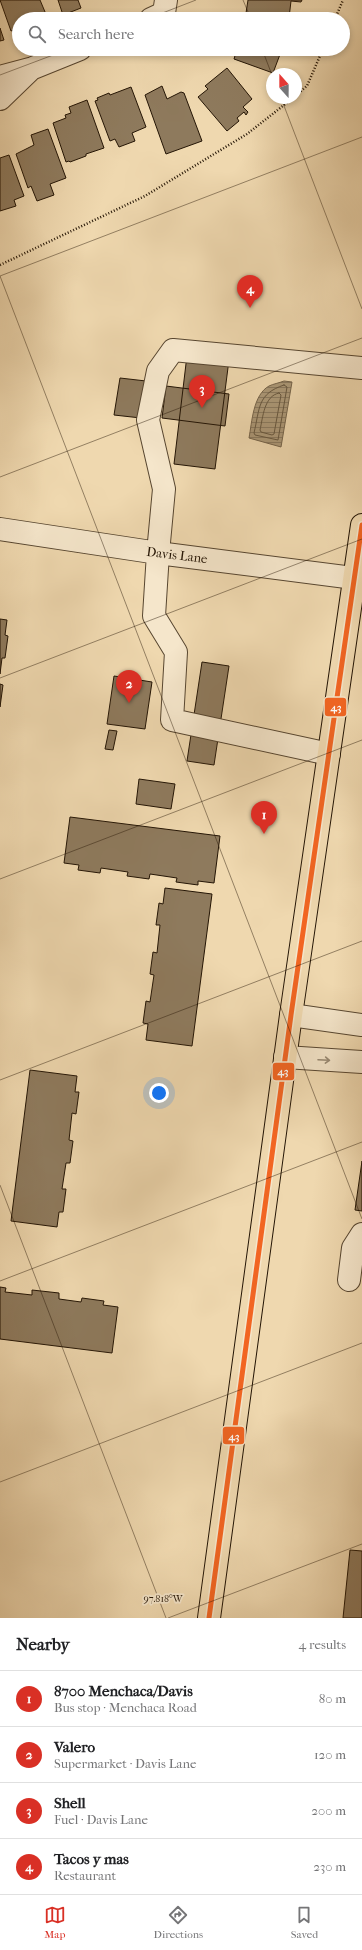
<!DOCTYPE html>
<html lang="en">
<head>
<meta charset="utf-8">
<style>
  body { margin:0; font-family:"IM FELL French Canon",serif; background:#f6f6f6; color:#202124 }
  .compass { position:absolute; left:266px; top:68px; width:36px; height:36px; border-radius:50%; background:#fff; box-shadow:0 2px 6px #0003; rotate:339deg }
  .you { position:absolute; left:159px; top:1093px; width:14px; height:14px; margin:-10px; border:3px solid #fff; border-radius:50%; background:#1a73e8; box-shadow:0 0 0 6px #1a73e833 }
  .badge { display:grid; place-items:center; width:26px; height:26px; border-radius:50%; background:#d93025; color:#fff; font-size:13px; font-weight:700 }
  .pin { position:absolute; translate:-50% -33px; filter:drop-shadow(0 1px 2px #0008) }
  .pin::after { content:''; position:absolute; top:21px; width:14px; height:12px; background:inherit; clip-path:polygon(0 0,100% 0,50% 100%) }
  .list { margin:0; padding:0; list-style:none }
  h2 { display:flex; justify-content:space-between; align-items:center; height:52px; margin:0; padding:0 16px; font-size:17px }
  h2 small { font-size:13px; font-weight:400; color:#757577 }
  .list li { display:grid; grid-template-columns:26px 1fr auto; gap:12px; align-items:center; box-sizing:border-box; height:56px; padding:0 16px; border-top:1px solid #e0e0e0 }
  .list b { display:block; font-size:15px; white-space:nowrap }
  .list p { margin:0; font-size:13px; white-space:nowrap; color:#757577 }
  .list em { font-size:13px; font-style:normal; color:#757577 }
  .icon { flex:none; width:22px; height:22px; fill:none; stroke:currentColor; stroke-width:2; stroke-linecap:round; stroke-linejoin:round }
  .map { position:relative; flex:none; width:362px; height:1618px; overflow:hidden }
  .search { position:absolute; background:#fff; box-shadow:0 2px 6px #0003; left:12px; right:12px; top:12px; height:44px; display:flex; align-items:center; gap:10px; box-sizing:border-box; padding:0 14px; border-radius:22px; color:#757577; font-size:15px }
  .sheet { height:276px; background:#fff }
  nav { display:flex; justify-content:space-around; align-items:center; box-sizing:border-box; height:56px; border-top:1px solid #e0e0e0; background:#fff; font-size:11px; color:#757577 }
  nav a { display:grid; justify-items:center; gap:2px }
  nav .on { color:#d93025 }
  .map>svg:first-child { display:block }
  .water { fill:url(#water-rules); stroke:#746248 }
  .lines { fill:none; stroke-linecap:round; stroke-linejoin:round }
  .shore { stroke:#67563d; stroke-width:1 }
  .building { fill:#8e7a5d; stroke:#241505 }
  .minor-casing { stroke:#574630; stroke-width:24 }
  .major-casing { stroke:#241505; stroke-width:24 }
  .path { stroke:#241505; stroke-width:2.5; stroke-dasharray:1 2; stroke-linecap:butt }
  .minor { stroke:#f5e6cb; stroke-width:22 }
  .major { stroke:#efd8af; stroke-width:22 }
  .bus-1-casing { stroke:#f5e6cb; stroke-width:8 }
  .bus-1 { stroke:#f26522; stroke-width:5 }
  .oneway { stroke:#978872 }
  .ticks { fill:none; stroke:#241505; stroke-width:1; stroke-opacity:0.45 }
  .labels { text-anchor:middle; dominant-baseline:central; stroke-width:3.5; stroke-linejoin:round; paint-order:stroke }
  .street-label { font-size:13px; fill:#241505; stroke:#f5e6cb }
  .ticks-label { font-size:10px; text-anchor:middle; fill:#241505; stroke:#f5e6cb; stroke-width:3.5; stroke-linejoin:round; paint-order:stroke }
  .line-badge { stroke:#f5e6cb; stroke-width:1.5 }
  .badge-label { font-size:11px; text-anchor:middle; font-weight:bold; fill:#fff }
</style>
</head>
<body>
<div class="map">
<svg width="362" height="1618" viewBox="0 0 362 1618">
  <defs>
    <pattern id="water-rules" width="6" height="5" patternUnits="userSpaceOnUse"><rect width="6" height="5" fill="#aa9675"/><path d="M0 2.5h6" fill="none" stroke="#8a795e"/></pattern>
  </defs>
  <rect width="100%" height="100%" fill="#efd8af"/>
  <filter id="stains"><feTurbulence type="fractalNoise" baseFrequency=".005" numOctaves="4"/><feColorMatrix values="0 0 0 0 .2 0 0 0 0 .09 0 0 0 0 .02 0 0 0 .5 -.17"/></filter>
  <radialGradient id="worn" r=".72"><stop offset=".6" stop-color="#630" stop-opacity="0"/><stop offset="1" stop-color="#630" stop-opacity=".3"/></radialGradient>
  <!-- water -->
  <path class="water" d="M284 381 292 382 281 447 249 438C252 422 253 395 269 386 273 384 279 383 284 381Z"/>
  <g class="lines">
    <!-- shore -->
    <path class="shore" d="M284 385 287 387 278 440 255 435 254 433C260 408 257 394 284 385Z
      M279 393 281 395 274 434 272 435 261 432 260 430C263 417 264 396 279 393Z"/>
  </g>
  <!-- building -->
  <path class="building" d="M0 0H40L48 19H19V28L11 31Z
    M58 0H78L81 8 63 15Z
    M248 0H302L301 2 291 1 289 18 246 13Z
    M0 28 4 40 0 41Z
    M237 49H282L273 73 234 59Z
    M227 68 252 99 243 107 248 112 246 115 244 112 237 118 239 121 227 131 198 97 208 89 205 86Z
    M162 86 167 99 181 92 184 93 202 141 166 154 145 95Z
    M131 87 146 127 132 133 135 141 119 147 115 139 110 141 95 101 98 100 97 98 109 93 110 95Z
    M87 100 104 148 86 154V156L70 162 69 161 66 162 53 123 66 118 65 115 71 113 69 107Z
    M48 129 66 178 50 184 54 195 37 201 31 186 28 188 16 154 34 145 31 135Z
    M9 155 24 196 14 200 16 206 0 211V158Z
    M188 347 230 352 215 469 174 464Z
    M120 378 146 381 141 418 114 415Z
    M166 386 229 394 225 426 162 418Z
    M0 619 7 620 5 635 8 636 5 658H2L0 674Z
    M202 662 229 666 214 765 187 761Z
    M114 676 152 682 145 729 107 724Z
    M0 684 3 685 0 707Z
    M109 730 117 731 113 750 105 749Z
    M139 779 175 784 171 809 136 804Z
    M70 817 220 836 214 883 198 881V885L176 882 177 878 150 874 149 879 127 876 128 872 101 868 100 873 78 870 79 865 64 863Z
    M165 888 212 894 192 1046 146 1040 148 1024 143 1023 146 1001 150 1002 154 975 150 974 153 952 157 953 160 925H156L159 903 163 904Z
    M30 1070 77 1076 75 1092H79L76 1114 72 1113 69 1140 73 1141 70 1163H66L62 1189H66L63 1212H59L57 1227 11 1221Z
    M362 1161V1211L355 1210Z
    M0 1287 6 1288 5 1292 32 1295V1290L59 1293V1299L81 1302 82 1298 104 1301 103 1305 118 1307 112 1353 0 1339Z
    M350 1550 362 1551V1618H343Z"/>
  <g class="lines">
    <defs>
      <path id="minor" d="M151 19 164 13 166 0
        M0 77 33 68 80 49
        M0 99 30 70
        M0 529 158 553 362 579
        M329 754 172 720 176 652 154 616 158 553 164 489 148 420 158 371 173 350 362 368
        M291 1015 362 1025
        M285 1057 362 1062
        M349 1280 353 1248 362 1234"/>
      <path id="major" d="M209 1618 291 1015 362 525"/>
    </defs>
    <!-- minor casing -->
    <use href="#minor" class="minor-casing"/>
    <!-- major casing -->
    <use href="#major" class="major-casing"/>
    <!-- path -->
    <path class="path" d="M335 19 343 0
      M296 95 307 86 323 49
      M0 265 145 196 247 134 293 98"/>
    <!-- minor -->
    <use href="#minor" class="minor"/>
    <!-- major -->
    <use href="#major" class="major"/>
    <defs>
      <path id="bus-1" d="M209 1618 291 1015 362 525"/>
    </defs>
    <!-- bus-1 casing -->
    <use href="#bus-1" class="bus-1-casing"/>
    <!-- bus-1 -->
    <use href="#bus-1" class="bus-1"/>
  </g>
  <!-- one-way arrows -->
  <defs><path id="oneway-shaft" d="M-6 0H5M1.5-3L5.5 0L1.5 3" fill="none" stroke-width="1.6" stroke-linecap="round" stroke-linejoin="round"/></defs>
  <use class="oneway" href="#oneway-shaft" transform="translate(324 1060) rotate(3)"/>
  <!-- ticks -->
  <path class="ticks" d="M243 0 251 19M147 19 196 0M262 49 272 75M0 75 69 49M281 98 362 309M0 276 362 1219M0 276 362 137M0 477 362 338M0 678 362 539M0 879 362 740M0 1080 362 941M0 1185 166 1618M0 1281 362 1142M0 1482 362 1343M168 1618 362 1544"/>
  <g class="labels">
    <!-- street labels -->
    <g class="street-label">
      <text transform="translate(177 555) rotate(7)">Davis Lane</text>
    </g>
  </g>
  <g class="ticks-label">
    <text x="163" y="1602">97.818°W</text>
  </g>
  <g class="line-badge">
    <rect x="324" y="697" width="23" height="20" rx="4" fill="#f26522"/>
    <rect x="272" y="1062" width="23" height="19" rx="4" fill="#f26522"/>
    <rect x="222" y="1426" width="23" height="19" rx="4" fill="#f26522"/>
  </g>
  <g class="badge-label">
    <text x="336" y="711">43</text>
    <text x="283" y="1075">43</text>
    <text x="234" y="1440">43</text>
  </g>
  <rect width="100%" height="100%" filter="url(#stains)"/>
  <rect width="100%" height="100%" fill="url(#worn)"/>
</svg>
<svg class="compass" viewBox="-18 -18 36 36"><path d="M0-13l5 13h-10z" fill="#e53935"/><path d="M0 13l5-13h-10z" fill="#757577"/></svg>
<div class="you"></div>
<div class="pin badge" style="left:264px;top:834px">1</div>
<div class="pin badge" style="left:129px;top:703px">2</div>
<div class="pin badge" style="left:202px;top:408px">3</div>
<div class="pin badge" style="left:250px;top:308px">4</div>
<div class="search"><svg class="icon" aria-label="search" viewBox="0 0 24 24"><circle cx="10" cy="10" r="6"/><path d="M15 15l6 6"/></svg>Search here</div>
</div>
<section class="sheet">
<h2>Nearby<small>4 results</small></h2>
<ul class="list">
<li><span class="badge">1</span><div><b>8700 Menchaca/Davis</b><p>Bus stop · Menchaca Road</p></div><em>80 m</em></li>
<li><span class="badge">2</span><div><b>Valero</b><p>Supermarket · Davis Lane</p></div><em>120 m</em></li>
<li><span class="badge">3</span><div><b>Shell</b><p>Fuel · Davis Lane</p></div><em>200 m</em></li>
<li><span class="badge">4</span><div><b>Tacos y mas</b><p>Restaurant</p></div><em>230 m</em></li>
</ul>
</section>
<nav>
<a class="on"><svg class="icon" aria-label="map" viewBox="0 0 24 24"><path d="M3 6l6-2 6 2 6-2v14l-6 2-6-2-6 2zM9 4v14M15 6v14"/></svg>Map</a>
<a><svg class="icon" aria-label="directions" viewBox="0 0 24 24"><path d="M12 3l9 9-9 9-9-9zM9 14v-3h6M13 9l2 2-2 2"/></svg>Directions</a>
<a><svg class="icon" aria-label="saved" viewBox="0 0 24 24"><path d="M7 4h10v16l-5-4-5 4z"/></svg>Saved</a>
</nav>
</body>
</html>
